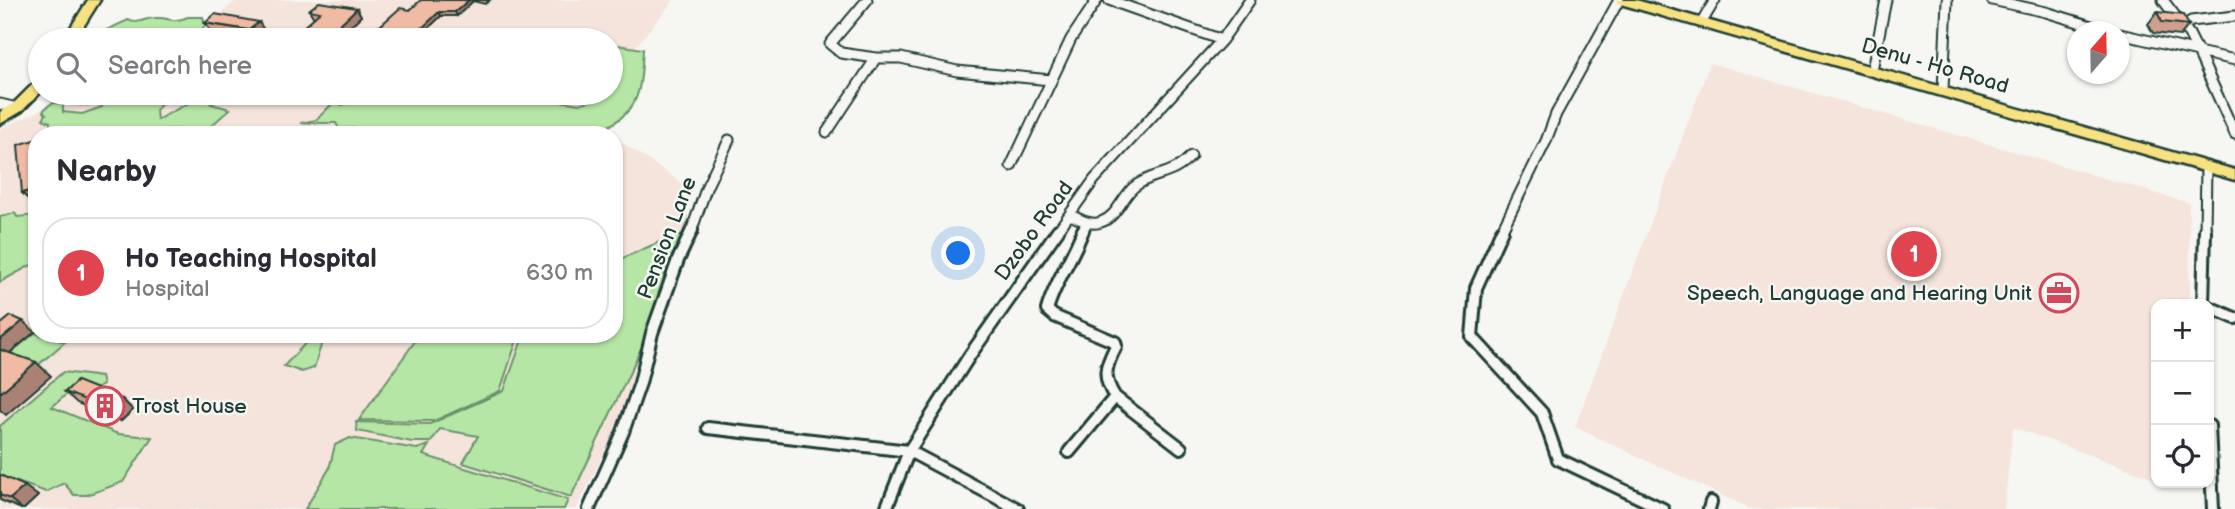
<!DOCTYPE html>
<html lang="en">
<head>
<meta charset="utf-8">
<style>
  body { margin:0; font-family:"Balsamiq Sans",sans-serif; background:#f7f7f7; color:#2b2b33 }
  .controls { position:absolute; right:21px; bottom:21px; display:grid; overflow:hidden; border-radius:14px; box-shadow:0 2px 5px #0004 }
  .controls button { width:63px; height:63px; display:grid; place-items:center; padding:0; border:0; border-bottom:2px solid #e1e1e2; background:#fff; color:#2b2b33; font:35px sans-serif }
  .compass { position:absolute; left:2067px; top:21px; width:63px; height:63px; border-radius:50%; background:#fff; box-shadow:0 2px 5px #0004; rotate:20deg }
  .you { position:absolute; left:959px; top:254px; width:24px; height:24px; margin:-18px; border:5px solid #fff; border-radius:50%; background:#1a73e8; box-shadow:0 0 0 10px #1a73e833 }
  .badge { display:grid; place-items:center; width:46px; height:46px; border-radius:50%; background:#db2777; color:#fff; font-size:23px; font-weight:700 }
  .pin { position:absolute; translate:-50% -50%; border:4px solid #fff; box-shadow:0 2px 7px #0006 }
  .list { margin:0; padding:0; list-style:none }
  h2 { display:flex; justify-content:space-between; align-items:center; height:91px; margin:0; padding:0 28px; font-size:30px }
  h2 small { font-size:23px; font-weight:400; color:#7c7c81 }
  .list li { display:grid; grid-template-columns:46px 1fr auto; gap:21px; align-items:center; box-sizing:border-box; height:112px; margin:0 14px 14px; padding:0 14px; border:2px solid #e1e1e2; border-radius:28px }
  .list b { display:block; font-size:26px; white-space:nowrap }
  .list p { margin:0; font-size:23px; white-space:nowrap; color:#7c7c81 }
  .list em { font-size:23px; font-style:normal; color:#7c7c81 }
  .icon { flex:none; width:38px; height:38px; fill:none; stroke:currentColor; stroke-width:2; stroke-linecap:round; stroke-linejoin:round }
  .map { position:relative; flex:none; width:2235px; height:509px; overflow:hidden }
  .search { position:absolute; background:#fff; box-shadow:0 2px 5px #0004; left:28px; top:28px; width:595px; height:77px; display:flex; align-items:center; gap:18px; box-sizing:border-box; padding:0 24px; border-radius:38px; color:#7c7c81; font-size:26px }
  .panel { position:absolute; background:#fff; box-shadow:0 2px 5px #0004; left:28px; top:126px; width:595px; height:217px; border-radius:28px }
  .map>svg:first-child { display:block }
  .built { fill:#f4e4db }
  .green { fill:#b5e6a5; stroke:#6a926c; stroke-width:2 }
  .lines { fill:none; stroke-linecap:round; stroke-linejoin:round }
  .street-far1-casing { stroke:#1f3d34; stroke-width:13 }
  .street-casing { stroke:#1f3d34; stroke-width:16 }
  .primary-casing { stroke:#1f3d34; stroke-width:5 }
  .street-far1 { stroke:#f6f6f2; stroke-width:9 }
  .street { stroke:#f6f6f2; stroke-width:10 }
  .primary { fill:#f7e281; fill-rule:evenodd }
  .wall { fill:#cfa08e; stroke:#1f3d34; stroke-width:2 }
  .shaded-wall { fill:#a98274; stroke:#1f3d34; stroke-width:2 }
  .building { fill:#f1baa5; stroke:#1f3d34; stroke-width:2 }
  .labels { text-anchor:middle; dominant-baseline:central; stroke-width:5; stroke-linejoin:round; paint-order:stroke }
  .street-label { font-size:21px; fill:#1f3d34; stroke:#f6f6f2 }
  .poi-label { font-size:21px; fill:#1f3d34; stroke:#f6f6f2; text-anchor:end }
</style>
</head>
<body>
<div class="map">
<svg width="2235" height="509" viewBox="0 0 2235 509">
  <rect width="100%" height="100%" fill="#f6f6f2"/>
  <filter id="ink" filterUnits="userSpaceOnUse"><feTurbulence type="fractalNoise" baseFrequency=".0143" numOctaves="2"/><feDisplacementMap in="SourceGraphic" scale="14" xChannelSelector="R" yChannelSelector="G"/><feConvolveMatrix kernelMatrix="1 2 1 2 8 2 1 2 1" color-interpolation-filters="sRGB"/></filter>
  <g filter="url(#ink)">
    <!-- built -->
    <path class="built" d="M237 0H674L636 46 635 78 618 92 584 108 482 93H611V40H191Z
      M1710 63 2189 203 2190 304H2156V479L2013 427 2004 509H1751L1575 427Z
      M77 93H376L600 135H37V334H614V137L682 183 693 244 620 421 576 509H0V129Z"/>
    <!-- green -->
    <path class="green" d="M188 17H203L205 26 191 40H103L102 32 128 20C139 25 144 18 155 18 172 17 169 24 188 17Z
      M611 44 643 49C640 98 640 111 593 135H372L356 128 339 129 336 123H300L316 120 338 98 342 105 350 102V93H511L579 104 600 98V93H611Z
      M102 93H126L127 97C144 99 150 87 168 96L156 110 157 120 207 93H222L224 96 211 104 230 109 201 135H190L188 131C177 129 161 127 152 135H54L50 132V122L43 119 46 114 43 111C49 104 54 101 63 104V112L82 114 102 107V105H80L85 98Z
      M15 213 17 217 37 215V262L0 282V217Z
      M685 234 690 245 571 497 463 463 478 436 440 429 431 442H412L357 431 356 422 430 424 504 391 524 334H614V262L673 236Z
      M36 332 37 334 65 342 37 366 8 355Z
      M314 334H329L323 339 314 368 302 372 284 366Z
      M465 334H519L500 391 434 421 359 420 418 337 457 341Z
      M63 372 101 377 103 385 94 390 77 385 52 407 118 434 152 437 123 482 87 495H74L64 483 46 492 0 476V426Z
      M350 438 417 449 429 445 423 455 568 500 564 509H305L329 469 335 445Z"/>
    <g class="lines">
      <defs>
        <path id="street-far1" d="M1109 0 1222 40
          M1992 0 2046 12 2111 32
          M2163 0 2189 34 2198 52 2235 60
          M1702 22 1715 0
          M2183 27 2191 21 2235 16
          M2120 34 2198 52 2235 134
          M876 58H901L957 71 1051 80
          M1872 70 1886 0
          M1943 90 1947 0
          M0 104 17 108
          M827 132 876 58 841 53 830 44 867 0
          M1011 166 1071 39 1097 0
          M1070 215C1080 219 1091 226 1101 222 1117 217 1122 197 1134 187 1154 171 1171 178 1191 156
          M691 232 707 186 729 140
          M1057 232 1094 180 1222 40 1250 0
          M1083 232 1086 222
          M1501 232 1546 141 1556 114 1619 0
          M2205 232 2206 167"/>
        <path id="street" d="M1502 230 1476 288 1472 337 1542 413 1558 459 1663 509
          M2203 304 2205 230
          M2209 307 2235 318
          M1115 397 1181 448
          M2209 426 2213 509
          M708 428 909 451 1018 509
          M1069 452 1115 397C1102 377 1105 367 1116 346L1115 342 1054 316 1047 310C1055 281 1073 258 1083 230
          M589 509 623 432 640 383 652 333 678 260 692 230
          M886 509 909 451 970 355 1058 230
          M1709 509 1711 502"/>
        <path id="primary" d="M88 0H100L75 40H63Z
          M1616 0H1636L2235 170V180L1617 3Z
          M40 81V93L22 111 0 124V112L12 105 35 82Z"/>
      </defs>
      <!-- street-far1 casing -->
      <use href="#street-far1" class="street-far1-casing"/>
      <!-- street casing -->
      <use href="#street" class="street-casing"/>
      <!-- primary casing -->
      <use href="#primary" class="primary-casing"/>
      <!-- street-far1 -->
      <use href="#street-far1" class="street-far1"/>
      <!-- street -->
      <use href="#street" class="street"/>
      <!-- primary -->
      <use href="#primary" class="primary"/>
    </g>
    <!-- wall -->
    <path class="wall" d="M421 0H490L485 4 473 1 457 16H441L419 37 382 29 380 26 410 10Z
      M357 8 361 16 349 27 360 36 356 40H289L314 18 309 10Z
      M2157 12 2189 25 2180 36 2153 33 2148 24Z
      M205 23 266 33 259 40H247L213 34Z
      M65 392 122 399 133 410 121 421 77 403Z
      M0 475 38 496 24 509H21L0 500Z"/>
    <!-- shaded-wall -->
    <path class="shaded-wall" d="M469 0H473V1L457 16 455 12Z
      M357 8 361 16 343 33 338 26Z
      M439 12 441 16 419 37 417 33Z
      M259 22 266 33 259 40H256L249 30Z
      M356 28 360 36 356 40H343Z
      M37 188V208L22 193Z
      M23 321 35 332 0 361V340Z
      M36 362 51 376 6 415 0 410V393Z
      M122 399 133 410 121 421 110 410Z
      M25 486 38 496 24 509H22L10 499Z"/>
    <!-- building -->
    <path class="building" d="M421 0H469L455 12H439L417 33 380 26 400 8 410 10Z
      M319 2 357 8 338 26 356 28 343 40H289L320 12 309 10Z
      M2157 12 2183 15 2189 25 2162 22Z
      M215 14 259 22 249 30 205 23Z
      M37 139V188L22 193 18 145Z
      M11 316 23 321 0 340V325Z
      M1 350 36 362 0 393V351Z
      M77 381 122 399 110 410 65 392Z
      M0 475 25 486 10 499 0 495Z"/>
  </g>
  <!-- icons -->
  <defs>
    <symbol id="office-ring" viewBox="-11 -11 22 22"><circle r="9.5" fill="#f6f6f2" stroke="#d1495b" stroke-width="1.5"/><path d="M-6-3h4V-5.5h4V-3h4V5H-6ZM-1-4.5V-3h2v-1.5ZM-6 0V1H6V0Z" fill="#d1495b"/></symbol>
    <symbol id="building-ring" viewBox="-11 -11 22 22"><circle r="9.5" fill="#f6f6f2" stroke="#d1495b" stroke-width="1.5"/><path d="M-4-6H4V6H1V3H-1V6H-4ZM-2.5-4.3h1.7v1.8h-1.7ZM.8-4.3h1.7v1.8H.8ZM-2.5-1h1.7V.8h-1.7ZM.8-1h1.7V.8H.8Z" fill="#d1495b"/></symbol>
  </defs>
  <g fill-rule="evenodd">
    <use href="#office-ring" x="2037" y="271" width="44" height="44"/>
    <use href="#building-ring" x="83" y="384" width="44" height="44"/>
  </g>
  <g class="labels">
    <!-- street labels -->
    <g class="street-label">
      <text transform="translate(1935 66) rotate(16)">Denu - Ho Road</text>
      <text transform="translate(1034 231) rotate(-54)">Dzobo Road</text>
      <text transform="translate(667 238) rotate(-69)">Pension Lane</text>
    </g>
    <!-- poi labels -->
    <g class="poi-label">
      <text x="2032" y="293">Speech, Language and Hearing Unit</text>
      <text x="132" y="406" text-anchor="start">Trost House</text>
    </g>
  </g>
</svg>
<div class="controls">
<button>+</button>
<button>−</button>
<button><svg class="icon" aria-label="locate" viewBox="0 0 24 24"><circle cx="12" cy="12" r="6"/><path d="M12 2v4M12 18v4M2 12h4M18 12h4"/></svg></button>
</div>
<svg class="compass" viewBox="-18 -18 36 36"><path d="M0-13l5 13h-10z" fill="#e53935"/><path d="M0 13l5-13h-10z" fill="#7c7c81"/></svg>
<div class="you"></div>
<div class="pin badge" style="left:1914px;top:254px;background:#e0444e">1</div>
<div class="search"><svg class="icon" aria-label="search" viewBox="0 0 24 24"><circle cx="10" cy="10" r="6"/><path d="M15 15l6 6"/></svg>Search here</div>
<section class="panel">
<h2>Nearby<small></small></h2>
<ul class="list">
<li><span class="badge" style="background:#e0444e">1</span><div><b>Ho Teaching Hospital</b><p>Hospital</p></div><em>630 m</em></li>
</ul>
</section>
</div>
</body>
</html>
